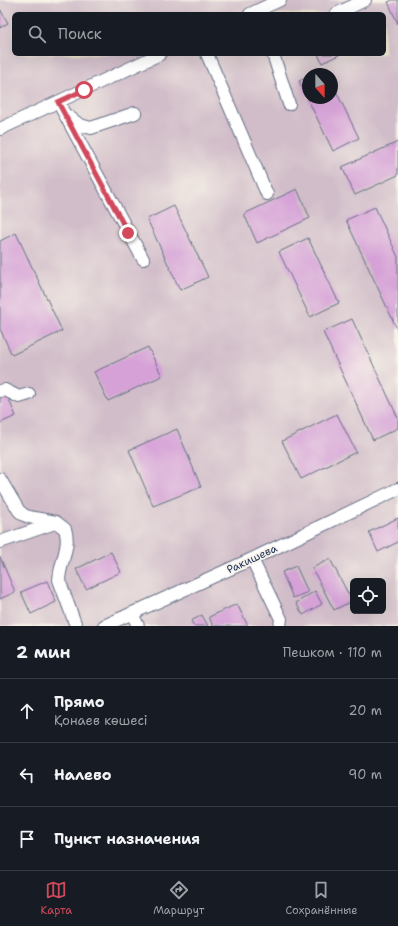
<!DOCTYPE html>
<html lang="ru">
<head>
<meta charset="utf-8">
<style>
  body { margin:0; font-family:"Shantell Sans",sans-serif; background:#20242c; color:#f1f3f6 }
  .controls { position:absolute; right:12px; bottom:12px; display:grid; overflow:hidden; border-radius:6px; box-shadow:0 4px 16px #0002 }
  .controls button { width:36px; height:36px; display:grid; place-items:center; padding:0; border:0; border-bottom:1px solid #363941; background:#171b24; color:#f1f3f6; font:20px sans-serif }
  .compass { position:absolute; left:302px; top:68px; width:36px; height:36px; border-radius:50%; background:#171b24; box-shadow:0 4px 16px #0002; rotate:159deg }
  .stop { position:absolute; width:12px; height:12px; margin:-9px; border:3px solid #d1495b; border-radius:50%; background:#fff }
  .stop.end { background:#d1495b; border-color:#fff; box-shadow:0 1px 4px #0008 }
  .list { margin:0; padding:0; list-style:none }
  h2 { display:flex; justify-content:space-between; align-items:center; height:52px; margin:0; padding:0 16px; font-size:17px }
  h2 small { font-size:13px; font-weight:400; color:#9ea1a6 }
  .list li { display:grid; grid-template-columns:26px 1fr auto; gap:12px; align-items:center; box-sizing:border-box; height:64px; padding:0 16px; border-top:1px solid #363941 }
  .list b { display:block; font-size:15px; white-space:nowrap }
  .list p { margin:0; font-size:13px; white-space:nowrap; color:#9ea1a6 }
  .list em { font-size:13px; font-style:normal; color:#9ea1a6 }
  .icon { flex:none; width:22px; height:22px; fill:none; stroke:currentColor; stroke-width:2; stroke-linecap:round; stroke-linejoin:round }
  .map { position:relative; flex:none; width:398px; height:626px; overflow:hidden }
  .search { position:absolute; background:#171b24; box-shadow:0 4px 16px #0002; left:12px; right:12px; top:12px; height:44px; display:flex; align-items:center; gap:10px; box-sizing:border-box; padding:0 14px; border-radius:6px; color:#9ea1a6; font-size:15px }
  .sheet { height:244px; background:#171b24 }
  nav { display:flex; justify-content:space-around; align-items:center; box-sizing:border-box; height:56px; border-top:1px solid #363941; background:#171b24; font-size:11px; color:#9ea1a6 }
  nav a { display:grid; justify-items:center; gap:2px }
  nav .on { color:#d1495b }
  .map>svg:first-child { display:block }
  .industrial { fill:#d1bdc9; fill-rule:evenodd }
  .building { fill:#d5a1d7 }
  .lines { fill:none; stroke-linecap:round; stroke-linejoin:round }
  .minor-casing { stroke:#656f85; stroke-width:14 }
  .minor { stroke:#fff; stroke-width:12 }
  .route { stroke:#d1495b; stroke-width:5 }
  .labels { text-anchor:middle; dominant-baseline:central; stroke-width:3.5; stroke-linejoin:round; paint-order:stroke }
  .street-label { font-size:11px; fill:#1b2f5e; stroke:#f7f3e8 }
</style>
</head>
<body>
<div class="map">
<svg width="398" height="626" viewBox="0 0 398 626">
  <rect width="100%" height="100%" fill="#f7f3e8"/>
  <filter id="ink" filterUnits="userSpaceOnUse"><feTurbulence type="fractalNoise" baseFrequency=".025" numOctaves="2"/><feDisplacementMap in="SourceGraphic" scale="8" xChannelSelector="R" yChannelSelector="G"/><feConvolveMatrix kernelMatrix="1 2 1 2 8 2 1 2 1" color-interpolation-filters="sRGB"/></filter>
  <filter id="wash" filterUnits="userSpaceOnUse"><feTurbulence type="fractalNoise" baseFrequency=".012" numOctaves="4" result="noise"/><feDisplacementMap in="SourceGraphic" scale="16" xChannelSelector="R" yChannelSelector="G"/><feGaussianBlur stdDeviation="0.9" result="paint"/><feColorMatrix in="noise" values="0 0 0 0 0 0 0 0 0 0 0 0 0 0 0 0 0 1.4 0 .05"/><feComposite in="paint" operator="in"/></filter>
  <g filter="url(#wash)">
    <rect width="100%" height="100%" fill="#eee7cd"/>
    <!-- industrial -->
    <path class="industrial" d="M0 0H398V626H0ZM14 14H384V54H14ZM308 74H332V98H308ZM353 581H383V611H353Z"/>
    <g id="blocks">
      <!-- building -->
      <path class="building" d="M393 0H398V24L388 2Z
        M0 9 8 23 0 28Z
        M318 54H341L322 63Z
        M325 69 328 74H314Z
        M308 77V98H332V83L359 138 333 151 299 81Z
        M398 142V175L355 195 342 167Z
        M297 189 310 218 257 243 244 214Z
        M174 206 208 277 180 290 147 219Z
        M375 207 398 257V331L346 220Z
        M16 233 62 331 12 355 0 329V241Z
        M308 238 339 303 310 317 279 252Z
        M352 319 398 418V428L373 440 323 332Z
        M148 347 162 376 108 401 94 372Z
        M6 393 16 416 0 423V395Z
        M337 414 356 452 301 479 282 441Z
        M177 429 201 487 153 506 129 450Z
        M398 518V542L378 552 369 532Z
        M111 552 121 572 86 589 76 569Z
        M0 557 15 592 0 599Z
        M330 559 352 601 334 610 312 568Z
        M296 566 308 592 293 598 282 572Z
        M47 581 56 602 31 614 21 592Z
        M315 591 322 604 303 615 296 603Z
        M237 604 248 626H213L209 617Z
        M202 615 208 626H194L191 621Z"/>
    </g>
  </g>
  <g filter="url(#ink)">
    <use href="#blocks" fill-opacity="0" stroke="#656f85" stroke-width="1"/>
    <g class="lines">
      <defs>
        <path id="minor" d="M250 14 280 0
          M336 14 365 0
          M207 54 267 194
          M273 54 289 104
          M58 102 143 259
          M68 116 80 125 91 128 135 113
          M0 129 160 54
          M0 391 5 390 19 397 29 394
          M0 479 19 511 24 515 29 517 56 522 65 529C71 546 60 562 59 580L76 626
          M0 542 55 523
          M252 559 281 619 280 626
          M132 613 138 626
          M104 626 252 559 398 489"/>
      </defs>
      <!-- minor casing -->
      <use href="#minor" class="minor-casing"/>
      <!-- minor -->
      <use href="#minor" class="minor"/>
    </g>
  </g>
  <g class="lines" filter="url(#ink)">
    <!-- route -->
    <path class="route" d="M84 90 58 102 128 233"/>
  </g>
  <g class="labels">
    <!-- street labels -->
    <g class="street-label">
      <text transform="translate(252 559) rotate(-25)">Ракишева</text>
    </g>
  </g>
</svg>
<div class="controls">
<button><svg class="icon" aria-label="locate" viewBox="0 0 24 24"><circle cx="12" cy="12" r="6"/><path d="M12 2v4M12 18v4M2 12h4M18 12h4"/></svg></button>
</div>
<svg class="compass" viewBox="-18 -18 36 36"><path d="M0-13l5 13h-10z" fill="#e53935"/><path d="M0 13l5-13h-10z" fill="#9ea1a6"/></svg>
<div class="stop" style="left:84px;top:90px"></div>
<div class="stop end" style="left:128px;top:233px"></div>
<div class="search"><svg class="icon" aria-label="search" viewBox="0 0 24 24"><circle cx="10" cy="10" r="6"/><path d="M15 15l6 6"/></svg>Поиск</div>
</div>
<section class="sheet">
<h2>2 мин<small>Пешком · 110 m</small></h2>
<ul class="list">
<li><svg class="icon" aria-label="ahead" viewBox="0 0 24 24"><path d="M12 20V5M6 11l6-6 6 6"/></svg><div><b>Прямо</b><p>Қонаев көшесі</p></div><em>20 m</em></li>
<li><svg class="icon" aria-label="left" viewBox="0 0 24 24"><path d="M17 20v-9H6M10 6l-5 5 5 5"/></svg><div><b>Налево</b></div><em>90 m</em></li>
<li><svg class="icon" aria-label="arrive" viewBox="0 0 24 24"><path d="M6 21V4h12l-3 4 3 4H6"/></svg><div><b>Пункт назначения</b></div></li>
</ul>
</section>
<nav>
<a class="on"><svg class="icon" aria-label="map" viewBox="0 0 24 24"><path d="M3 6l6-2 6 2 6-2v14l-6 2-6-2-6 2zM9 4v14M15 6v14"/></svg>Карта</a>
<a><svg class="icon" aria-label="directions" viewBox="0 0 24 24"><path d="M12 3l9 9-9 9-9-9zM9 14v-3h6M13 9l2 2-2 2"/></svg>Маршрут</a>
<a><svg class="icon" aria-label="saved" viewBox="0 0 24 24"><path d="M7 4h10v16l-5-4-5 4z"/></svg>Сохранённые</a>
</nav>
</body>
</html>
